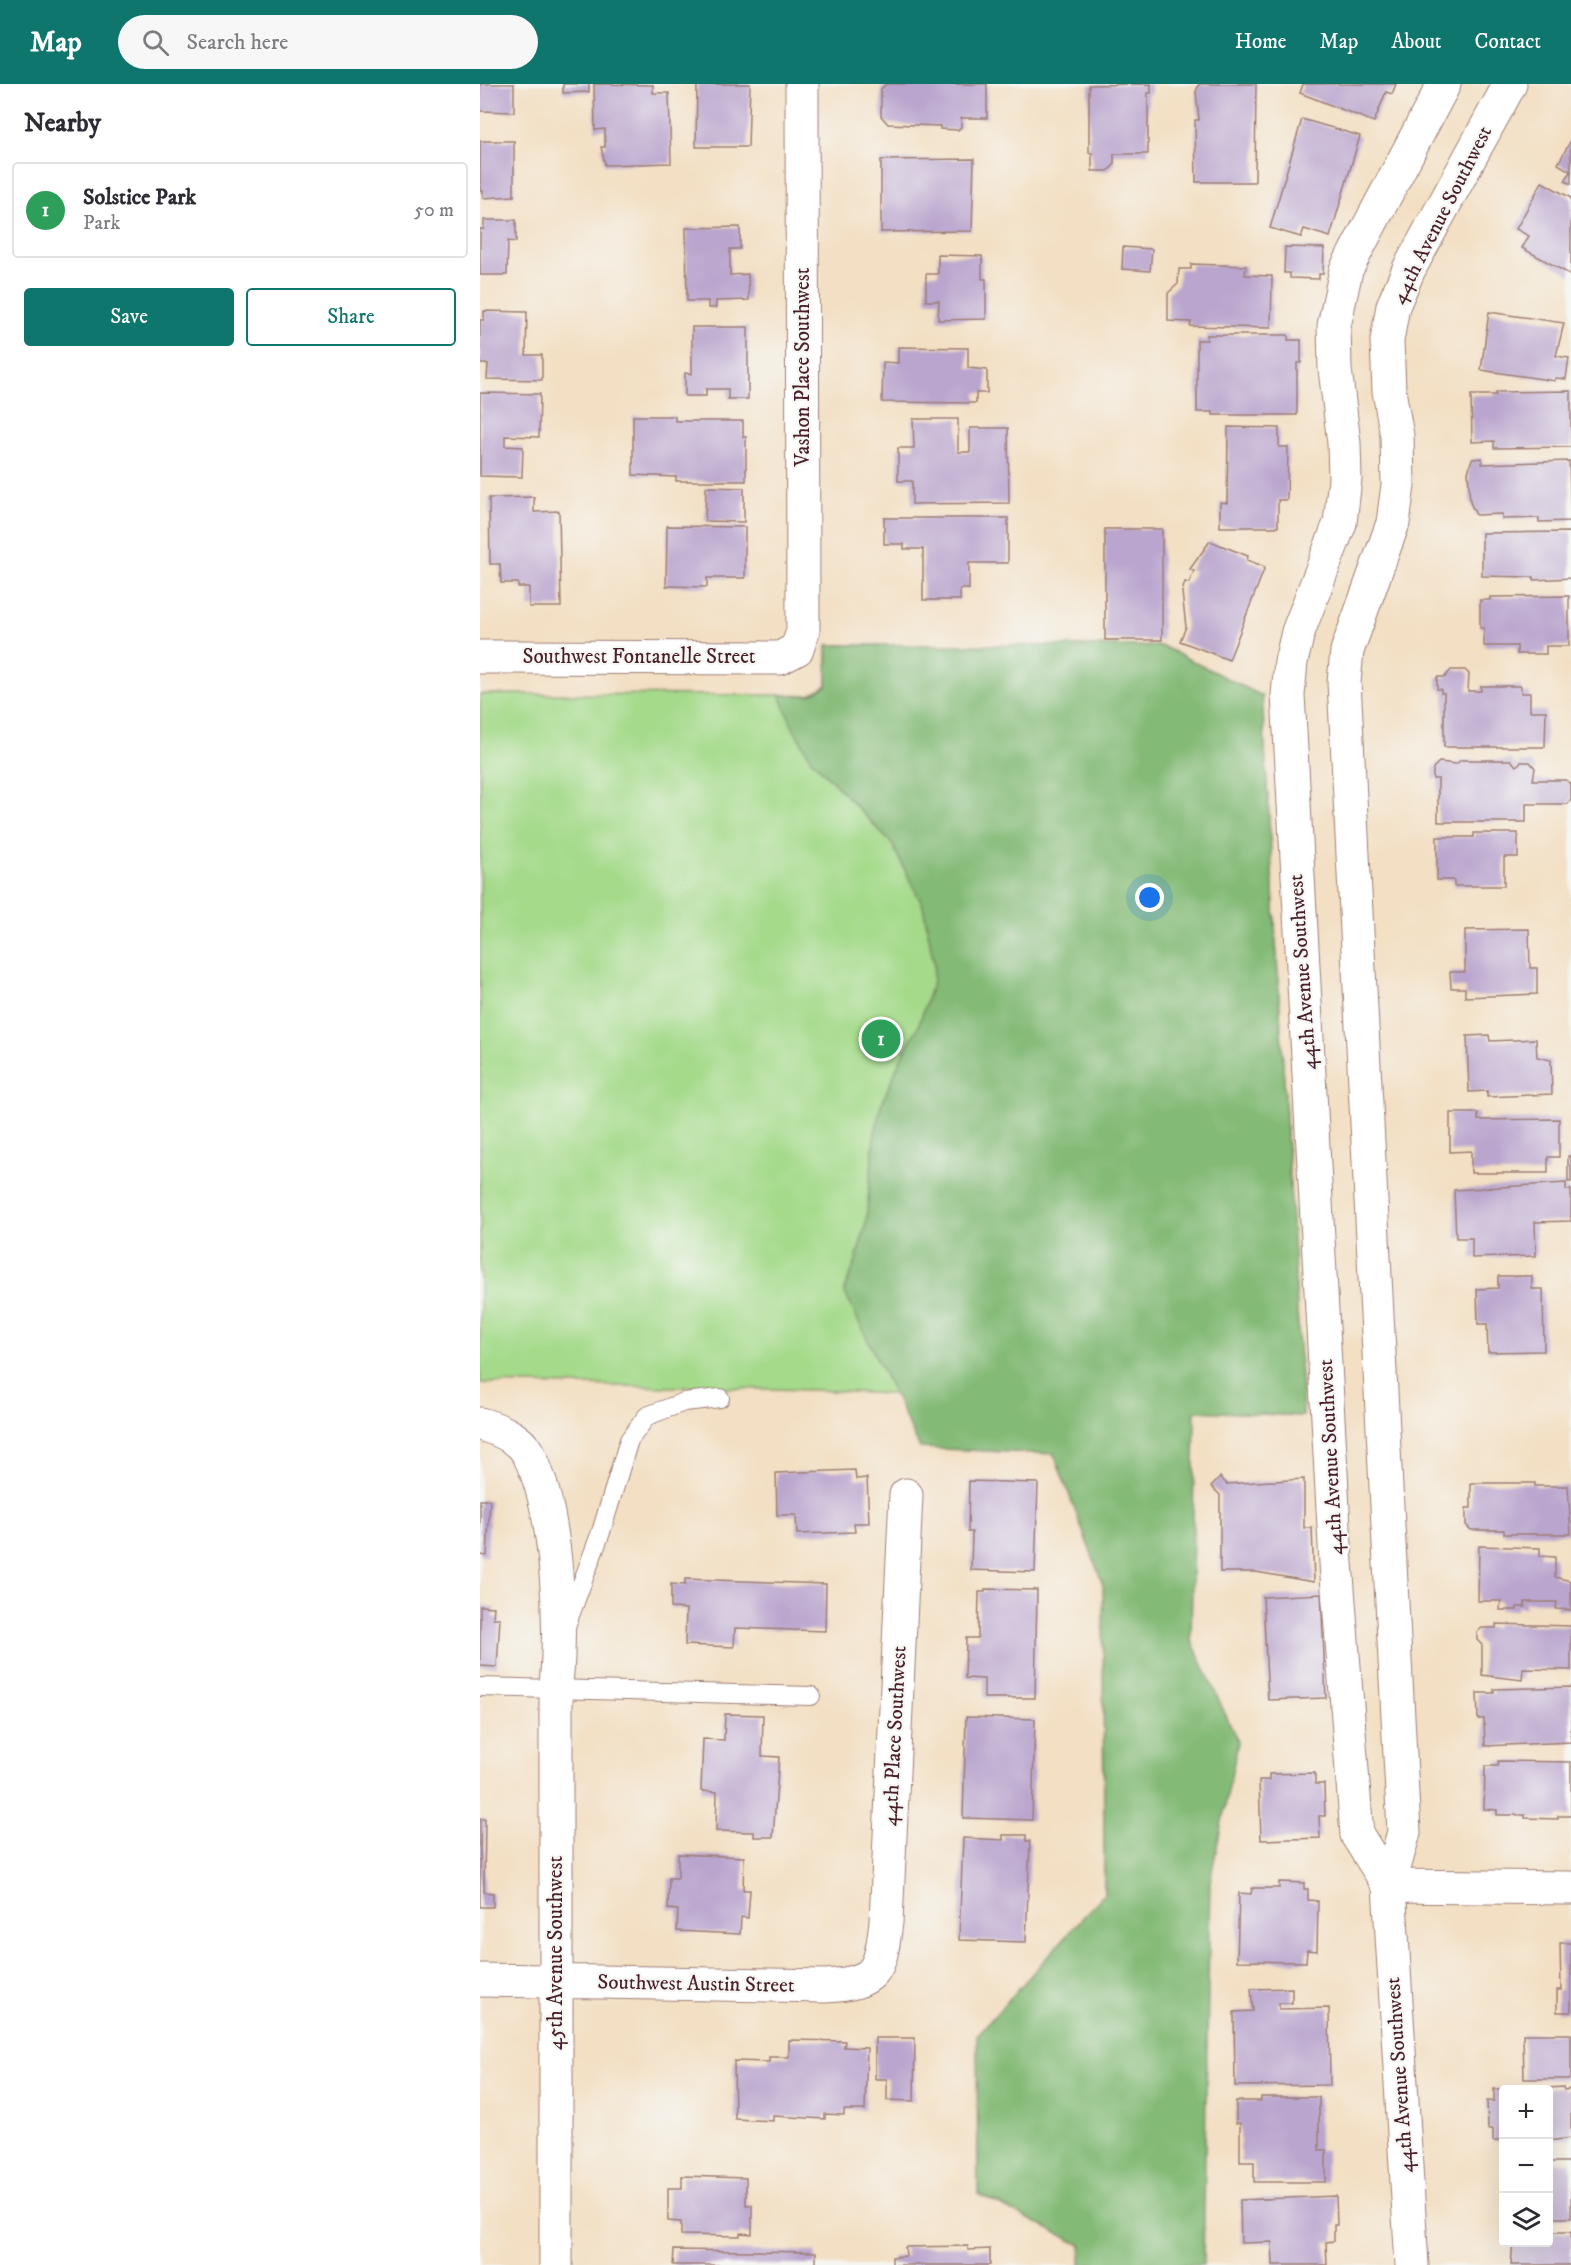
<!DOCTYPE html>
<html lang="en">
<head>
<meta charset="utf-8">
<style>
  body { margin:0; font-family:"IM FELL DW Pica",serif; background:#f7f7f7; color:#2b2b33 }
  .controls { position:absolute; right:18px; bottom:18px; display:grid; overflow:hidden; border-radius:6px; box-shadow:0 6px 24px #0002 }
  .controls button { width:54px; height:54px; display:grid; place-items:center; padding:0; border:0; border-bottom:2px solid #e1e1e2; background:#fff; color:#2b2b33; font:30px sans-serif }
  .you { position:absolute; left:670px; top:814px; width:21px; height:21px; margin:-15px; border:4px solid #fff; border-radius:50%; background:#1a73e8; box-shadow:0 0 0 9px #1a73e833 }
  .badge { display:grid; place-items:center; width:39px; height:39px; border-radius:50%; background:#0f766e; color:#fff; font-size:20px; font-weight:700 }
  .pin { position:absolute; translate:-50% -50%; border:3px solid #fff; box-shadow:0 2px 6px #0006 }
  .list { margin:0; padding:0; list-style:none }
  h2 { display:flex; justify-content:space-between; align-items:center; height:78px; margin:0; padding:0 24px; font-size:26px }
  h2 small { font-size:20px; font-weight:400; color:#7c7c81 }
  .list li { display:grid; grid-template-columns:39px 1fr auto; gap:18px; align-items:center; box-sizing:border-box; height:96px; margin:0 12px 12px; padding:0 12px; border:2px solid #e1e1e2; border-radius:6px }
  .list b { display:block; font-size:22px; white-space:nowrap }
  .list p { margin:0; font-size:20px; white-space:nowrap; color:#7c7c81 }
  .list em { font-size:20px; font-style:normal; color:#7c7c81 }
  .actions { display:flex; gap:12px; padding:18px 24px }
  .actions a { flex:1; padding:14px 0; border:2px solid #0f766e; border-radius:6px; text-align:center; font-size:21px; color:#0f766e }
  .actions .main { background:#0f766e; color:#fff }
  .icon { flex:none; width:33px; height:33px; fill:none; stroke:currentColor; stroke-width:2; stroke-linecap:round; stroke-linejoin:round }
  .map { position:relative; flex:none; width:1091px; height:2181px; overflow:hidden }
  header { display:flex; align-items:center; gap:36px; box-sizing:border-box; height:84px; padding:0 30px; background:#0f766e; color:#fff }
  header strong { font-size:28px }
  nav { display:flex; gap:33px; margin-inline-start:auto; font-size:21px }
  .search { width:420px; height:54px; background:#f7f7f7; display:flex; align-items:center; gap:15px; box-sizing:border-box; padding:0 21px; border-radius:33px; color:#7c7c81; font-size:22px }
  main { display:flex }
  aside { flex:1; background:#fff }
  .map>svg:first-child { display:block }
  .green { fill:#a4da8a; stroke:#777c5a; stroke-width:1.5 }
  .forest { fill:#83ba76; stroke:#666c50; stroke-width:1.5 }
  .building { fill:#baa5ce }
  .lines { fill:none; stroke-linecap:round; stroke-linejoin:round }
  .lane-casing { stroke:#9e7f77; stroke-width:20 }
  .street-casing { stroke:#9e7f77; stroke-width:35 }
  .lane { stroke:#fff; stroke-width:18 }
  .street { stroke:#fff; stroke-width:33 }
  .labels { text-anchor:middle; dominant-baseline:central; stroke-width:4.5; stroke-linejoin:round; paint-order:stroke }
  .street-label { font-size:21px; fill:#4a1f2b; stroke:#f6f6f2 }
</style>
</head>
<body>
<header>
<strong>Map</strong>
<div class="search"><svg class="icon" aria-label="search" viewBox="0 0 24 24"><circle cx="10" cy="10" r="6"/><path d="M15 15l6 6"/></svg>Search here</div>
<nav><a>Home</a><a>Map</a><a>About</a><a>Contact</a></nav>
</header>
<main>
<aside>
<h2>Nearby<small></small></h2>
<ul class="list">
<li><span class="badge" style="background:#2e9e5b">1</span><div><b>Solstice Park</b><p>Park</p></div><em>50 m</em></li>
</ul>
<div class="actions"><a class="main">Save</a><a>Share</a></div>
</aside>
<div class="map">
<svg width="1091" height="2181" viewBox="0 0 1091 2181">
  <rect width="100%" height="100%" fill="#f6f6f2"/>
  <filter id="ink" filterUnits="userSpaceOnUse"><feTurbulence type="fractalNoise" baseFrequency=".0167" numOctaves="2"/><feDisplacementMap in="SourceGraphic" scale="12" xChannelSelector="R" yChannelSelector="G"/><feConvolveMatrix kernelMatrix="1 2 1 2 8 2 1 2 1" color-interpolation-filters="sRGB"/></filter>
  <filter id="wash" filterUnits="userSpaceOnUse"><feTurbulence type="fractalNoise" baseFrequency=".008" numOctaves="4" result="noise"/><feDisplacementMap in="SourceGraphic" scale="24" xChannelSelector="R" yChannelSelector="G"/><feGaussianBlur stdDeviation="1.35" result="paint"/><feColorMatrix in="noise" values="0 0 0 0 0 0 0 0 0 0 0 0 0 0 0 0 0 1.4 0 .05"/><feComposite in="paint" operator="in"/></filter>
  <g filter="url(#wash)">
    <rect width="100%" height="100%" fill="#f3dfc3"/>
    <!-- green -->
    <path class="green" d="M347 561 682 562 782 612 823 1332 334 1306 0 1299V610L330 611 347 601Z"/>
    <!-- forest -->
    <path class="forest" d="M347 561 682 562 782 612 823 1332 715 1327 711 1555 758 1658 730 1797 723 2181H601V2161L498 2110 497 1951 624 1810 623 1501 574 1370 440 1364 364 1207 376 1177 386 1138 394 1054 401 1021 422 972 438 943 453 897 454 880 443 822 412 760 331 675 313 644 300 611H330L347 602Z"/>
    <g id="blocks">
      <!-- building -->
      <path class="building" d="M0 0H34V28L0 27Z
        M83 0H109V8L83 9Z
        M114 0 173 1V9H189L191 79 125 81 121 63H125V45L115 46Z
        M217 0H270L268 63H216Z
        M406 0H507V34H481V43L478 46 460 45V42L408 40 401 32V5Z
        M671 0V9H668V70H634V81L628 87H612V69H609V1Z
        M719 0H776L775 98H716L715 36H719L716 8Z
        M823 0H916L912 10 906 8 894 38 820 9Z
        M822 35 880 52 850 153 824 145 821 153 790 144Z
        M1091 56V100L1085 97 1090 87 1078 80Z
        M0 57H34V112L3 114V107H0Z
        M494 75 492 147 401 148V76Z
        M1062 98 1091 114V191L1042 164 1049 152 1036 145Z
        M4 136H36V158L28 157 27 191H0V145H4Z
        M260 143V165H250V191L268 190 269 216 236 217V224H228V217H207L206 144Z
        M643 163 672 165 670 187 642 185Z
        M805 163 844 164 843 190H839V195L810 194V189H804Z
        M458 171 502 172V195H506V235L458 236 459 217H446V190H458Z
        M711 180 766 182 765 191 792 192 791 244 710 242 711 238 688 237V209L698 200 699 185H711Z
        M4 227 47 228 46 271H62V296L7 295 8 280H0V236H4Z
        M1009 228 1084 239 1076 272 1089 274 1086 295 1075 294V297L1001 286Z
        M212 243H268V315H248V305H226V312H205V289L212 290Z
        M727 251H808V256H821V279H817V331H733V328H717V256H727Z
        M418 263 488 264V284L507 286V309H496V319L402 318 403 278 418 279Z
        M1091 307V363L1014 364V357L992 358 991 311H1016V308Z
        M0 309 60 310 59 353 25 352V362L43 363 42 393 0 392Z
        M153 332H195V337H263V353H266V397H196V393L153 391Z
        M433 335H478V368H490V344H528L529 419 432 420V397H418V364H434Z
        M748 343 799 344V363H808L807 416H798V443H740V418L747 419Z
        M1002 374V380L1089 377 1091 437 1059 438V434L1022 435V430L996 431 990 418 988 388 992 375Z
        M226 403 264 404V438L225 437Z
        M54 413V428L79 427 81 523H49V503H38V499H21L20 480H10L9 414Z
        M404 434H528V479H489V505H480V516H443V465H424V460H404Z
        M187 442 265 443V494H227V503L186 502Z
        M625 445H682V556H625Z
        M1091 448V494L1054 496V493L1002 492V449Z
        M730 457 768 472 767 476 785 483 749 576 700 557 706 543 702 508 705 498 709 499 714 487 710 485Z
        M1089 512V562H1066V570H1037V562H1004V544H1000V516H1010V513Z
        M971 586H985L989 590 988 607H1001V602H1041V609H1050V627H1066L1065 663H964V609H961V605H957V593H965Z
        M981 676H1031L1036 682 1041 678H1050L1055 684 1053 696H1086L1091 700V716L1088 720H1046V738H958V695H953V684L959 678 976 680Z
        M994 749H1038V773H1024V802H974V796H957V753H994Z
        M1049 845 1050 884H1057V910L985 913V904H971L970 888H985V846Z
        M1009 951 1010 957 1056 955 1057 973 1071 976 1072 1010 1007 1013V1007L989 1008 987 952Z
        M970 1029H998V1036L1079 1035V1073H1068V1089H991V1067L970 1068Z
        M1088 1072H1091V1098H1088Z
        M1086 1099V1106H1091V1137L1055 1138 1056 1172 992 1174V1154H976L974 1106Z
        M1018 1192H1052V1205H1063L1064 1267 1008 1268 1007 1240H998L997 1205 1018 1204Z
        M375 1386 376 1395 387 1394 389 1439H374L375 1448 317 1450 316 1431H297L296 1389Z
        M740 1393 747 1400 824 1395V1444H832L834 1498 776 1488H740V1411L731 1402Z
        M489 1397 558 1399 555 1488 491 1486 492 1448H488Z
        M991 1399H1055V1402H1088L1091 1450H1024V1446H991L986 1441V1424H991Z
        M0 1416H10L7 1472 0 1471Z
        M999 1462 1060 1464V1472L1075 1473V1493L1091 1497V1526L1076 1525 1077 1518H1045V1523H1037V1526H1020L1021 1517H998Z
        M205 1495 346 1500 345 1547 255 1544 254 1563 205 1561 206 1525 191 1524V1500L205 1501Z
        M505 1505 557 1506 555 1614H504V1595L485 1594 486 1554H498L499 1508H505Z
        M841 1510 846 1614 788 1616 783 1513Z
        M0 1522 14 1523 13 1534H20L17 1583 0 1582Z
        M1016 1540 1091 1542V1586L1043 1585 1042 1596 1002 1591V1561L997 1556V1548L1002 1544H1016Z
        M1091 1603V1658L1005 1662 1004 1635H998L997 1609H1014V1605Z
        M245 1630 283 1631 282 1672 299 1673 293 1753H274V1748L236 1747 237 1708 221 1707 223 1655 244 1656Z
        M486 1633 555 1635 552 1736 483 1734Z
        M1018 1677 1091 1678V1732H1078V1735L1045 1734V1731H1017V1726L1004 1725 1005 1682H1018Z
        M835 1689V1700H844L845 1732H839L840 1754 781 1756 779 1696H789V1690Z
        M0 1735H5L4 1808 13 1809V1823H0Z
        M523 1751H546V1757H550L546 1858 479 1856 483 1754 523 1756Z
        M198 1770 264 1773 263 1806H270L268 1834 261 1833 260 1850 197 1847 198 1826 188 1825 189 1794H198Z
        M799 1798 824 1799V1805H828V1816L838 1817 837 1867 827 1866 826 1878 757 1877 759 1809 771 1810 772 1804H799Z
        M1080 1859H1091V1928H1077V1906H1081Z
        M812 1904V1919H799V1925L849 1924 850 2001 755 2002 754 1928 773 1927 771 1905Z
        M1043 1950H1091V1995H1044Z
        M395 1954H435L434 2017 407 2016V1995H395Z
        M309 1956 365 1957 364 1963 387 1964 385 2026H364V2031L345 2030V2035L293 2032V2037L255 2035 254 1977 289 1978V1973H309Z
        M1083 2003 1084 2006 1091 2005V2054L1068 2057V2004Z
        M1014 2005H1023V2057H1013V2045H1008L1007 2017H1014Z
        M781 2013H839V2066H846V2098H774V2078H760V2039H756V2017H781Z
        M1068 2078H1091V2134H1068Z
        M202 2092 266 2094V2121H272V2150L260 2149V2152L201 2151V2138L188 2137V2104H202Z
        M856 2112 857 2141H854V2157L846 2158 847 2181H793L792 2158 761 2159 760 2116Z
        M1068 2148H1091V2181H1031L1033 2158H1068Z
        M488 2162V2166L510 2165V2181H412V2173L426 2172 425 2163Z
        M194 2166 336 2168V2181H193Z"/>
    </g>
  </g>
  <g filter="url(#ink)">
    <use href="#blocks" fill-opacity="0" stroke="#9e7f77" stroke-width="1.5"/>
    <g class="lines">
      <defs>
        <path id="lane" d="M86 1542 121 1448 149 1356 167 1332 204 1318 240 1314
          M0 1603 331 1612"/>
        <path id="street" d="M0 573 300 574 317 565 323 547 322 0
          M0 1340C18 1345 40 1353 49 1371 78 1428 82 1539 76 1603V2181
          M909 1802 877 1751 856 1479 808 611 811 578 818 548 860 439 865 395 864 359 855 285 854 242 866 186 964 0
          M909 1802 1091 1804
          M0 1896 345 1902C398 1899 400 1887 406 1838L426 1411
          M932 2181 909 1802 924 1748 864 598 867 567 913 439 918 401 917 352 909 307 907 257 913 222 929 185 1030 0"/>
      </defs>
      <!-- lane casing -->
      <use href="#lane" class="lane-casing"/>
      <!-- street casing -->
      <use href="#street" class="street-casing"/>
      <!-- lane -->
      <use href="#lane" class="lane"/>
      <!-- street -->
      <use href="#street" class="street"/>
    </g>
  </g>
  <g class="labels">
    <!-- street labels -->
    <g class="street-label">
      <text transform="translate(962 131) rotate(-63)">44th Avenue Southwest</text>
      <text transform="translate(323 283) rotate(-90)">Vashon Place Southwest</text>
      <text x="159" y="573">Southwest Fontanelle Street</text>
      <text transform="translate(823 888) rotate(-94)">44th Avenue Southwest</text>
      <text transform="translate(851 1373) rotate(-93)">44th Avenue Southwest</text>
      <text transform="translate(415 1652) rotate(-87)">44th Place Southwest</text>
      <text transform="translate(76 1869) rotate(-90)">45th Avenue Southwest</text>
      <text transform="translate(216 1900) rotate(1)">Southwest Austin Street</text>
      <text transform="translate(920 1991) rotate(-94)">44th Avenue Southwest</text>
    </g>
  </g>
</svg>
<div class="controls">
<button>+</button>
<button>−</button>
<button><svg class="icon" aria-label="layers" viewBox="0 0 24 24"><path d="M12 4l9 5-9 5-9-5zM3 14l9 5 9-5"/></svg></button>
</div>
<div class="you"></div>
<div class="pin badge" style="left:401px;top:955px;background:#2e9e5b">1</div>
</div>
</main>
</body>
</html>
